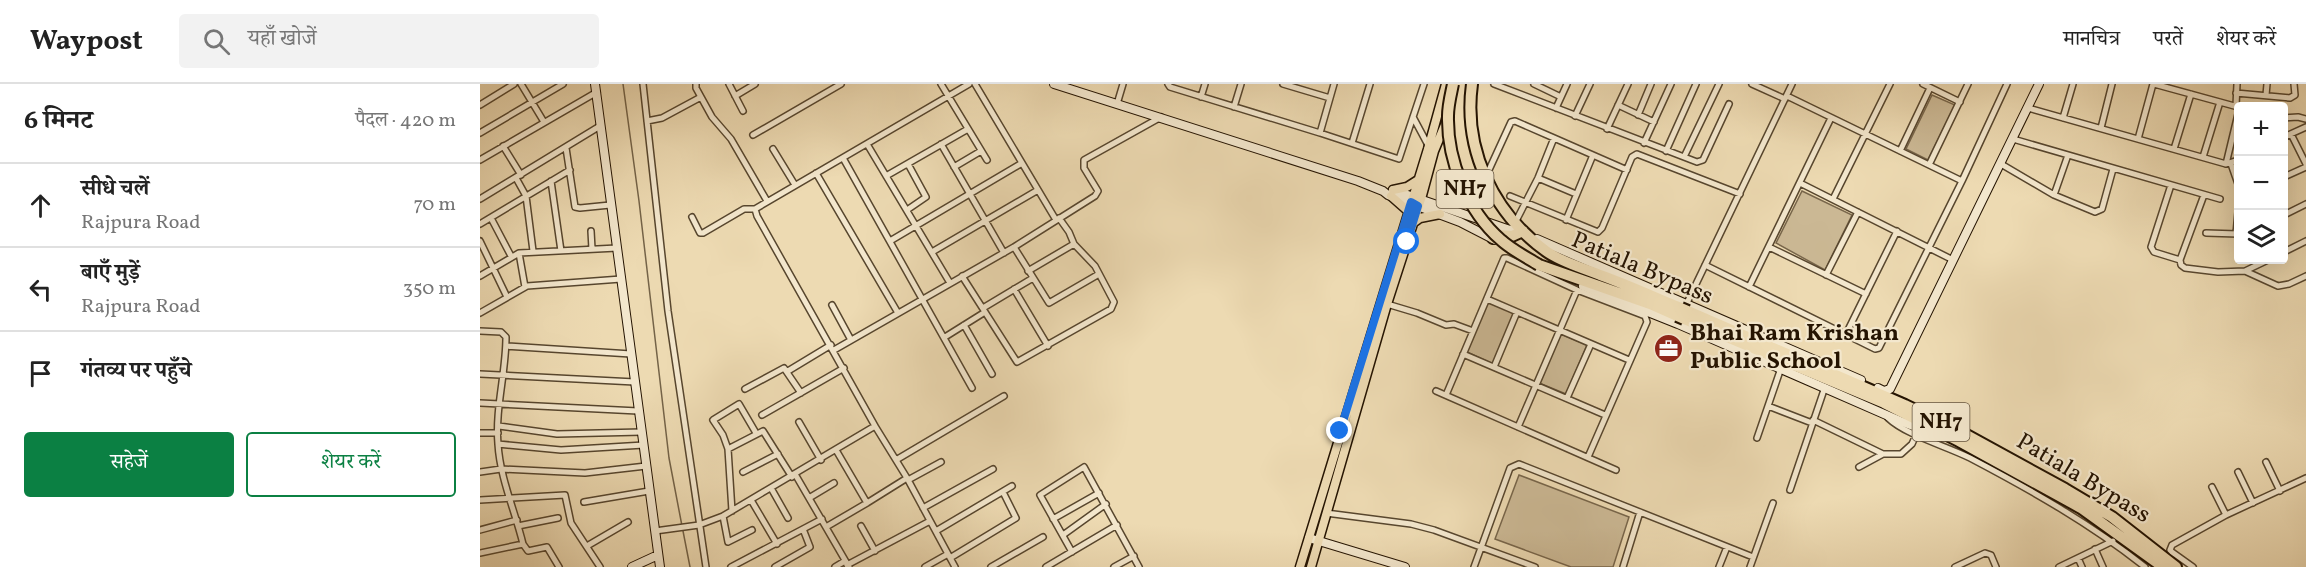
<!DOCTYPE html>
<html lang="hi">
<head>
<meta charset="utf-8">
<style>
  body { margin:0; font-family:Vollkorn,"Noto Serif Devanagari",serif; background:#f2f2f2; color:#222 }
  .controls { position:absolute; right:18px; top:18px; display:grid; overflow:hidden; border-radius:6px; box-shadow:0 6px 24px #0002 }
  .controls button { width:54px; height:54px; display:grid; place-items:center; padding:0; border:0; border-bottom:2px solid #e0e0e0; background:#fff; color:#222; font:30px sans-serif }
  .stop { position:absolute; width:18px; height:18px; margin:-14px; border:4px solid #1a73e8; border-radius:50%; background:#fff }
  .stop.end { background:#1a73e8; border-color:#fff; box-shadow:0 2px 6px #0008 }
  .list { margin:0; padding:0; list-style:none }
  h2 { display:flex; justify-content:space-between; align-items:center; height:78px; margin:0; padding:0 24px; font-size:26px }
  h2 small { font-size:20px; font-weight:400; color:#767676 }
  .list li { display:grid; grid-template-columns:39px 1fr auto; gap:18px; align-items:center; box-sizing:border-box; height:84px; padding:0 24px; border-top:2px solid #e0e0e0 }
  .list b { display:block; font-size:22px; white-space:nowrap }
  .list p { margin:0; font-size:20px; white-space:nowrap; color:#767676 }
  .list em { font-size:20px; font-style:normal; color:#767676 }
  .actions { display:flex; gap:12px; padding:18px 24px }
  .actions a { flex:1; padding:14px 0; border:2px solid #0b8043; border-radius:6px; text-align:center; font-size:21px; color:#0b8043 }
  .actions .main { background:#0b8043; color:#fff }
  .icon { flex:none; width:33px; height:33px; fill:none; stroke:currentColor; stroke-width:2; stroke-linecap:round; stroke-linejoin:round }
  .map { position:relative; flex:none; width:1826px; height:483px; overflow:hidden }
  header { display:flex; align-items:center; gap:36px; box-sizing:border-box; height:84px; padding:0 30px; background:#fff; border-bottom:2px solid #e0e0e0 }
  header strong { font-size:28px }
  nav { display:flex; gap:33px; margin-inline-start:auto; font-size:21px }
  .search { width:420px; height:54px; background:#f2f2f2; display:flex; align-items:center; gap:15px; box-sizing:border-box; padding:0 21px; border-radius:6px; color:#767676; font-size:22px }
  main { display:flex }
  aside { flex:1; background:#fff }
  .map>svg:first-child { display:block }
  .green { fill:#cbb894; stroke:#78664b; stroke-width:1.5 }
  .lines { fill:none; stroke-linecap:round; stroke-linejoin:round }
  .stream { stroke:#746348; stroke-width:1.5 }
  .street-casing { stroke:#57462e; stroke-width:8 }
  .secondary-casing { stroke:#251402; stroke-width:10 }
  .primary-casing { stroke:#251402; stroke-width:11 }
  .highway-casing { stroke:#251402; stroke-width:14 }
  .street { stroke:#f3e7cd; stroke-width:5 }
  .secondary { stroke:#f3e7cd; stroke-width:8 }
  .primary { stroke:#eddab2; stroke-width:8 }
  .highway { stroke:#eddab2; stroke-width:10 }
  .highway-bridge-casing { stroke:#251402; stroke-width:14; stroke-linecap:butt }
  .highway-bridge { stroke:#eddab2; stroke-width:10 }
  .route { stroke:#1a73e8; stroke-width:8 }
  .labels { text-anchor:middle; dominant-baseline:central; stroke-width:4.5; stroke-linejoin:round; paint-order:stroke }
  .shield { fill:#f3e7cd; stroke:#63533f; stroke-width:1.5 }
  .shield-label { font-size:22px; font-weight:bold; fill:#251402 }
  .street-label { font-size:24px; fill:#251402; stroke:#f3e7cd }
  .poi-label { font-size:24px; font-weight:bold; fill:#251402; stroke:#f3e7cd; text-anchor:start }
</style>
</head>
<body>
<header>
<strong>Waypost</strong>
<div class="search"><svg class="icon" aria-label="search" viewBox="0 0 24 24"><circle cx="10" cy="10" r="6"/><path d="M15 15l6 6"/></svg>यहाँ खोजें</div>
<nav><a>मानचित्र</a><a>परतें</a><a>शेयर करें</a></nav>
</header>
<main>
<aside>
<h2>6 मिनट<small>पैदल · 420 m</small></h2>
<ul class="list">
<li><svg class="icon" aria-label="ahead" viewBox="0 0 24 24"><path d="M12 20V5M6 11l6-6 6 6"/></svg><div><b>सीधे चलें</b><p>Rajpura Road</p></div><em>70 m</em></li>
<li><svg class="icon" aria-label="left" viewBox="0 0 24 24"><path d="M17 20v-9H6M10 6l-5 5 5 5"/></svg><div><b>बाएँ मुड़ें</b><p>Rajpura Road</p></div><em>350 m</em></li>
<li><svg class="icon" aria-label="arrive" viewBox="0 0 24 24"><path d="M6 21V4h12l-3 4 3 4H6"/></svg><div><b>गंतव्य पर पहुँचे</b></div></li>
</ul>
<div class="actions"><a class="main">सहेजें</a><a>शेयर करें</a></div>
</aside>
<div class="map">
<svg width="1826" height="483" viewBox="0 0 1826 483">
  <rect width="100%" height="100%" fill="#eddab2"/>
  <filter id="stains"><feTurbulence type="fractalNoise" baseFrequency=".00333" numOctaves="4"/><feColorMatrix values="0 0 0 0 .2 0 0 0 0 .09 0 0 0 0 .02 0 0 0 .5 -.17"/></filter>
  <radialGradient id="worn" r=".72"><stop offset=".6" stop-color="#630" stop-opacity="0"/><stop offset="1" stop-color="#630" stop-opacity=".3"/></radialGradient>
  <!-- green -->
  <path class="green" d="M1452 11 1475 21 1448 76 1426 65Z
    M1322 107 1372 131 1345 186 1296 159Z
    M1008 218 1035 229 1013 280 987 268Z
    M1081 250 1107 261 1086 310 1059 299Z
    M1039 391 1149 433 1133 483H1091L1015 455Z"/>
  <g class="lines">
    <!-- stream -->
    <path class="stream" d="M143 0 159 117 189 374 202 442
      M203 447 210 483"/>
    <defs>
      <path id="street" d="M41 0 64 38
        M163 0 188 227 226 483
        M216 0V4L232 33 251 55 287 117
        M249 0 263 27
        M461 0 507 76
        M495 0 576 136
        M688 0 690 3 840 49 854 0
        M803 0 850 14
        M1014 0 1204 73 1239 0
        M1054 0 1081 13
        M1272 0 1305 15
        M1443 0 1480 18
        M1674 0 1758 23
        M1756 9 1810 14 1815 11 1814 0
        M1786 11 1787 0
        M255 12 275 0
        M1307 12 1482 97 1527 0
        M721 13 725 0
        M637 20 643 0
        M0 21 34 0
        M1138 21 1174 38
        M1756 22 1757 0
        M754 23 761 0
        M1076 24 1087 0
        M1548 24 1746 80 1758 76
        M1158 31 1171 0
        M1095 32 1110 0
        M933 33 948 61
        M1583 34 1593 0
        M1804 34 1818 33 1826 35
        M167 37 182 34 221 13
        M1621 44 1632 0
        M1127 45 1148 0
        M0 49 83 0
        M840 49 919 75 944 0
        M1811 50 1826 80
        M273 51 361 0
        M1804 53 1826 43
        M1533 55 1740 115
        M1658 55 1673 0
        M872 59 890 0
        M1164 59 1191 0
        M387 60 470 199
        M461 60 524 169
        M23 62 41 91
        M86 64 95 123 100 124 130 121
        M293 65 315 101
        M1694 65 1711 10
        M1186 67 1216 0
        M1420 67 1450 4
        M1204 73 1217 78 1223 76 1249 20
        M1723 73 1740 18
        M363 74 492 304
        M0 76 117 8
        M1521 80 1574 111 1615 128 1622 125 1633 85
        M1746 80 1758 30
        M1751 80 1758 100
        M1449 81 1488 0
        M474 83 501 67
        M1008 88 1031 38 1035 37 1074 54
        M336 89 418 229
        M406 92 488 45
        M1804 93 1826 83
        M36 94 46 112 53 167
        M1058 94 1096 110
        M71 97 81 167
        M1320 99 1473 176
        M1691 101 1671 163 1674 168 1700 176 1724 111
        M1574 111 1588 71
        M1030 112 1118 148 1122 144 1152 73 1157 70 1260 110
        M0 115 120 42
        M1353 115 1410 0
        M427 126 446 113 428 80
        M1804 131 1826 120
        M212 133 220 149H223L264 125H275
        M11 134 31 172
        M1037 135 1058 94 1074 54 1147 86
        M1086 136 1113 71
        M0 140 90 86
        M111 147 112 165
        M1726 149 1758 150
        M1756 150 1758 128
        M0 157 27 213
        M410 157 542 79
        M534 163 569 219 619 190
        M1289 163 1386 210
        M452 168 558 106
        M1804 168 1826 157
        M39 169 45 203
        M1700 176 1701 181 1705 184 1738 188 1765 187 1798 202 1809 200 1826 192
        M1225 181 1395 265 1399 264 1482 97
        M548 187 594 160
        M1765 187 1788 176
        M1346 191 1378 128
        M0 192 39 169 137 164
        M482 192 537 278 631 225 634 218 615 182 594 160 589 148 579 134
        M1269 203 1351 34
        M534 205 568 262
        M1007 215 1149 276
        M907 220 937 229 966 241 974 240 993 247
        M352 221 371 256
        M1205 223 1312 0
        M503 224 553 194
        M0 229 47 202 141 195
        M484 241 512 290
        M0 247 21 248 26 253C26 289 15 324 18 360 20 394 35 427 43 460L0 469
        M1366 250 1417 147
        M465 253 505 228
        M26 262 151 270
        M354 266 534 163 615 112 618 107 604 84V76L681 33
        M983 270 1125 331
        M1014 283 1037 228
        M308 287 351 261
        M0 290 155 298
        M265 305 304 284 321 309
        M956 307 1136 386
        M966 311 1024 174H1027L1097 206 1165 232 1167 238 1108 373
        M1087 314 1111 260
        M0 319 158 327
        M1288 322 1332 339
        M282 331 364 284
        M1408 334C1426 351 1466 362 1490 374 1551 406 1611 440 1665 483
        M1333 336 1403 370
        M319 338 341 376
        M19 342 77 350 162 348
        M395 342 277 132 275 125 489 0
        M1038 343 1097 206
        M0 349H18
        M1277 354 1301 284
        M18 360 81 366 164 361
        M248 365 283 347 312 393
        M356 366 387 419 427 394
        M416 376 524 312
        M1786 378 1800 407
        M1379 383 1403 370H1421L1432 360 1436 351
        M0 388 21 385 105 389 166 382
        M263 388 298 370
        M1758 388 1773 419
        M315 390 369 483
        M428 396 461 378
        M1732 403 1746 431
        M291 404 308 434
        M1310 406 1345 303
        M329 414 354 399
        M0 416 85 411 91 439 120 483
        M271 416 297 460
        M104 418 169 407
        M443 424 513 385
        M252 427 248 365 243 351 233 336 259 320 276 349
        M846 429 931 440 954 446 1055 483
        M243 432 248 458 272 446
        M573 435 619 409
        M38 442 78 434
        M381 442 395 467
        M346 443 387 419
        M0 446 37 436
        M175 447 219 441 243 432 395 342 427 394 475 483
        M456 447 532 402
        M583 451 626 420
        M43 460 48 467 67 463 79 483
        M107 462 148 438
        M1615 465 1623 483
        M592 468 560 411 604 383 659 483
        M470 474 536 434 523 408
        M1598 474 1602 483
        M367 481 450 437
        M251 483 342 435
        M295 483 330 463 323 445
        M355 483 365 477
        M445 483 468 470
        M511 483 563 453
        M566 483 637 441
        M634 483 654 472
        M994 483 1030 384 1039 380 1273 473
        M1143 483 1160 428
        M1239 483 1247 463
        M1270 483 1293 419
        M1475 483 1505 469 1511 471 1516 483
        M1579 483 1633 457
        M1713 483 1692 468 1690 466 1692 461 1746 431 1826 394"/>
      <path id="secondary" d="M115 0 180 483
        M574 0 878 97 903 107 908 111 980 138 1015 156
        M913 106 1030 146 1040 145
        M1057 155 1381 296
        M1103 202 1198 240 1420 337 1462 353
        M1398 304 1404 307 1410 305 1559 0
        M829 454 925 483
        M152 483 178 471"/>
      <path id="primary" d="M913 106 927 103 938 96
        M911 112 928 127
        M933 139 940 134 960 130
        M820 483 948 65 966 0
        M831 483 907 220 941 115 954 67 967 36"/>
      <path id="highway" d="M992 0C983 65 1013 129 1066 167 1081 178 1103 184 1120 191 1148 201 1174 213 1201 224
        M1013 154 1017 151 1032 152 1043 147
        M1059 181 1170 220 1197 232
        M1208 227 1425 321 1479 347 1585 405 1632 433 1696 483
        M1204 235 1404 319 1479 357 1601 424 1683 483"/>
    </defs>
    <!-- street casing -->
    <use href="#street" class="street-casing"/>
    <!-- secondary casing -->
    <use href="#secondary" class="secondary-casing"/>
    <!-- primary casing -->
    <use href="#primary" class="primary-casing"/>
    <!-- highway casing -->
    <use href="#highway" class="highway-casing"/>
    <!-- street -->
    <use href="#street" class="street"/>
    <!-- secondary -->
    <use href="#secondary" class="secondary"/>
    <!-- primary -->
    <use href="#primary" class="primary"/>
    <!-- highway -->
    <use href="#highway" class="highway"/>
    <defs>
      <path id="highway-bridge" d="M973 0C971 10 968 21 968 32 967 75 987 127 1021 156 1032 166 1046 173 1059 181
        M1201 224 1208 227
        M1197 232 1204 235"/>
    </defs>
    <!-- highway-bridge casing -->
    <use href="#highway-bridge" class="highway-bridge-casing"/>
    <!-- highway-bridge -->
    <use href="#highway-bridge" class="highway-bridge"/>
  </g>
  <g class="lines">
    <!-- route -->
    <path class="route" d="M860 347 931 118 938 122 927 158"/>
  </g>
  <!-- icons -->
  <defs>
    <symbol id="office-disc" viewBox="-11 -11 22 22"><circle r="9.5" fill="#8f2418" stroke="#f3e7cd"/><path d="M-6-3h4V-5.5h4V-3h4V5H-6ZM-1-4.5V-3h2v-1.5ZM-6 0V1H6V0Z" fill="#fff"/></symbol>
  </defs>
  <g fill-rule="evenodd">
    <use href="#office-disc" x="1172" y="248" width="33" height="33"/>
  </g>
  <g class="labels">
    <!-- shield labels -->
    <g class="shield">
      <rect x="956.5" y="86" width="57" height="38" rx="4.5"/>
      <rect x="1432.5" y="319" width="57" height="38" rx="4.5"/>
    </g>
    <g class="shield-label">
      <text x="985" y="105">NH7</text>
      <text x="1461" y="338">NH7</text>
    </g>
    <!-- street labels -->
    <g class="street-label">
      <text transform="translate(1162 185) rotate(23)">Patiala Bypass</text>
      <text transform="translate(1603 395) rotate(31)">Patiala Bypass</text>
    </g>
    <!-- poi labels -->
    <g class="poi-label">
      <text x="1210" y="250">Bhai Ram Krishan<tspan x="1210" dy="28">Public School</tspan></text>
    </g>
  </g>
  <rect width="100%" height="100%" filter="url(#stains)"/>
  <rect width="100%" height="100%" fill="url(#worn)"/>
</svg>
<div class="controls">
<button>+</button>
<button>−</button>
<button><svg class="icon" aria-label="layers" viewBox="0 0 24 24"><path d="M12 4l9 5-9 5-9-5zM3 14l9 5 9-5"/></svg></button>
</div>
<div class="stop" style="left:927px;top:158px"></div>
<div class="stop end" style="left:860px;top:347px"></div>
</div>
</main>
</body>
</html>
